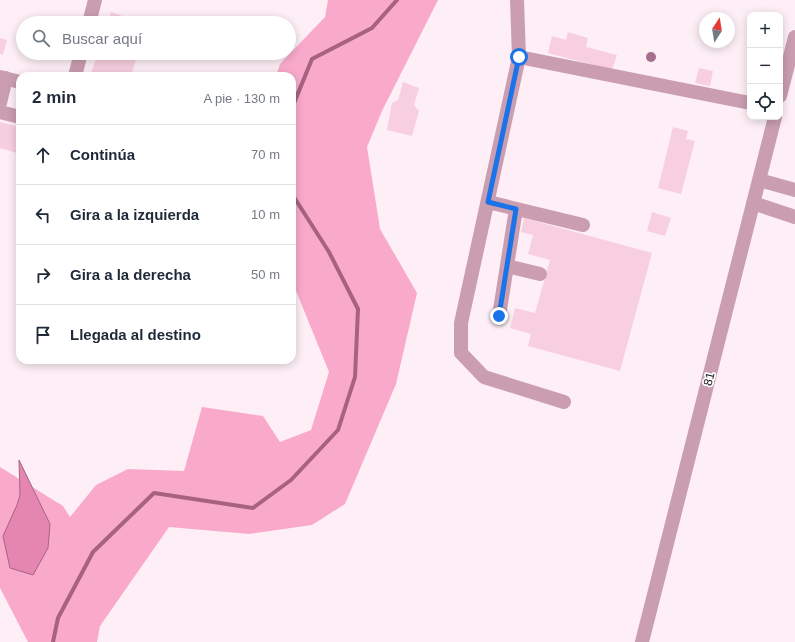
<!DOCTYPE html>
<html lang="es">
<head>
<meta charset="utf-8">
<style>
  body { margin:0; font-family:Arial,sans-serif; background:#f2f2f3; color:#1f2937 }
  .controls { position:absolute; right:12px; top:12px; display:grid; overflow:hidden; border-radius:8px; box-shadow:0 2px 10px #0003 }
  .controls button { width:36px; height:36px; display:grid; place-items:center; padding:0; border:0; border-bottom:1px solid #e0e1e3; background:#fff; color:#1f2937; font:20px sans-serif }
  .compass { position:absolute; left:699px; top:12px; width:36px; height:36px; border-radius:50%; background:#fff; box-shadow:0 2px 10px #0003; rotate:12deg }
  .stop { position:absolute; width:12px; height:12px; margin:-9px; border:3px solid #1a73e8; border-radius:50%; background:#fff }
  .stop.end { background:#1a73e8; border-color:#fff; box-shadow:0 1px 4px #0008 }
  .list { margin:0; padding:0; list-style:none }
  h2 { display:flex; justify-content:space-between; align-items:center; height:52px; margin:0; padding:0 16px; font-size:17px }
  h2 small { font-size:13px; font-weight:400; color:#747a83 }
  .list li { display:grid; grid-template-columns:26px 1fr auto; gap:12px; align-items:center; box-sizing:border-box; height:60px; padding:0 16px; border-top:1px solid #e0e1e3 }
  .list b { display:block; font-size:15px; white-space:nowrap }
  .list em { font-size:13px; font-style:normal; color:#747a83 }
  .icon { flex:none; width:22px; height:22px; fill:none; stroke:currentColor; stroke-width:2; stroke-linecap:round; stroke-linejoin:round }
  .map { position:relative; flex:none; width:795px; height:642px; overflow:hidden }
  .search { position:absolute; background:#fff; box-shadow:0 2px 10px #0003; left:16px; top:16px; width:280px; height:44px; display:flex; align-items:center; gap:10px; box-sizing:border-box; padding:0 14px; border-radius:22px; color:#747a83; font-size:15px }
  .panel { position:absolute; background:#fff; box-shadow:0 2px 10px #0003; left:16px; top:72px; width:280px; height:292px; border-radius:12px }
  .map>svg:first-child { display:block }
  .forest { fill:#f9aacb }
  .water { fill:#e586b0; stroke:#a76281 }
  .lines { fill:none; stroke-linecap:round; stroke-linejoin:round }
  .stream { stroke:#a76281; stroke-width:4 }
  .building { fill:#f8cfdf }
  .minor { stroke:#ca9eb0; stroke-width:14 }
  .tree { fill:#a66f8e }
  .route { stroke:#1a73e8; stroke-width:5 }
  .labels { text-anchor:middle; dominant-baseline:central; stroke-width:3.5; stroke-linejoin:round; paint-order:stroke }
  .street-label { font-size:12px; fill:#160f12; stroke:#fff }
</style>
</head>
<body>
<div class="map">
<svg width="795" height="642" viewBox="0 0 795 642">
  <rect width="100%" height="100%" fill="#fdeff5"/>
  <!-- forest -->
  <path class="forest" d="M328 0H438L382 111 367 147 380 229 417 293 396 384 345 504 312 525 249 534 169 527 100 626 97 642H28L0 588V467L63 506 70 517 96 485 128 469 184 471 202 407 263 416 280 442 311 430 329 372 292 281V76H276L280 64 325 17Z"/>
  <!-- water -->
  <path class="water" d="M19 460 50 524 48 548 33 575 10 568 3 536 17 505 20 495Z"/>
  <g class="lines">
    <!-- stream -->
    <path class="stream" d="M292 108 312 59 372 28 397 0
      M53 642 58 618 93 552 154 493 253 508 291 480 338 430 355 377 358 309 329 252 292 194"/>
  </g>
  <!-- building -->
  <path class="building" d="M111 12 143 23H108Z
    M568 32 588 38 586 47 617 55 612 70 548 53 552 36 566 40Z
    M0 38 7 40 3 55 0 54Z
    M98 53H138L131 76H90Z
    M699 68 713 71 710 86 695 83Z
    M403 82 419 88 414 105 419 111 412 136 387 130 392 103 398 100Z
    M0 122 20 127V154L0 148Z
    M673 127 688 131 686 139 695 141 681 194 658 188Z
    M652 212 671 218 665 236 647 231Z
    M524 218 652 253 620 371 528 346 531 334 510 328 515 308 535 313 550 260 528 254 533 235 521 232Z"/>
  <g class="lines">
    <!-- minor -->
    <path class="minor" d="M517 0 519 57 461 323V353L484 377 564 402
      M89 23 95 0
      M519 57 750 103
      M75 76 81 53
      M0 77 20 82
      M780 96 795 37
      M0 103 6 78
      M0 112 20 117
      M759 180 795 190
      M488 202 583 225
      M753 203 795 217
      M507 266 540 274
      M499 316 516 209
      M642 642 775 117"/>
  </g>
  <!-- trees -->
  <circle class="tree" cx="651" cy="57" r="5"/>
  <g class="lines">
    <!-- route -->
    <path class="route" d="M499 316 516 209 488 202 519 57"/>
  </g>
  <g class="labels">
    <!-- street labels -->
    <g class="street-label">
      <text transform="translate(709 379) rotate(-76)">81</text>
    </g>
  </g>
</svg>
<div class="controls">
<button>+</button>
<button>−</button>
<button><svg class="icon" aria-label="locate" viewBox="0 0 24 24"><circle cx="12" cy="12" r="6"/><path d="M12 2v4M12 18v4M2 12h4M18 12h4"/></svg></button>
</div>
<svg class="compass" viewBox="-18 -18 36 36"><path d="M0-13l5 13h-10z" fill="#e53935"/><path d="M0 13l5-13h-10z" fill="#747a83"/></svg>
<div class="stop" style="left:519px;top:57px"></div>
<div class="stop end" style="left:499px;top:316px"></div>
<div class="search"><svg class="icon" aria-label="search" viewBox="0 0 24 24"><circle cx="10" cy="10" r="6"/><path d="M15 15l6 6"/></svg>Buscar aquí</div>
<section class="panel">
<h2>2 min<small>A pie · 130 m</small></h2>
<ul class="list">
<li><svg class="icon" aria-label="ahead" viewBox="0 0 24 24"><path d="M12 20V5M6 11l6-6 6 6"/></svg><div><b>Continúa</b></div><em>70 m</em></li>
<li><svg class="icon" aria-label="left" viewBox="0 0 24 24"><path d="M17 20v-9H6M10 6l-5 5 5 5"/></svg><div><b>Gira a la izquierda</b></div><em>10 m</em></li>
<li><svg class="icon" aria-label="right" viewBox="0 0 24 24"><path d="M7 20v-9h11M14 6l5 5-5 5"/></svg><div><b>Gira a la derecha</b></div><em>50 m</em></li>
<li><svg class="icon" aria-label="arrive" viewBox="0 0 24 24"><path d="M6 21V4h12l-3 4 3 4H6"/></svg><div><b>Llegada al destino</b></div></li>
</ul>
</section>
</div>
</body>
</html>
